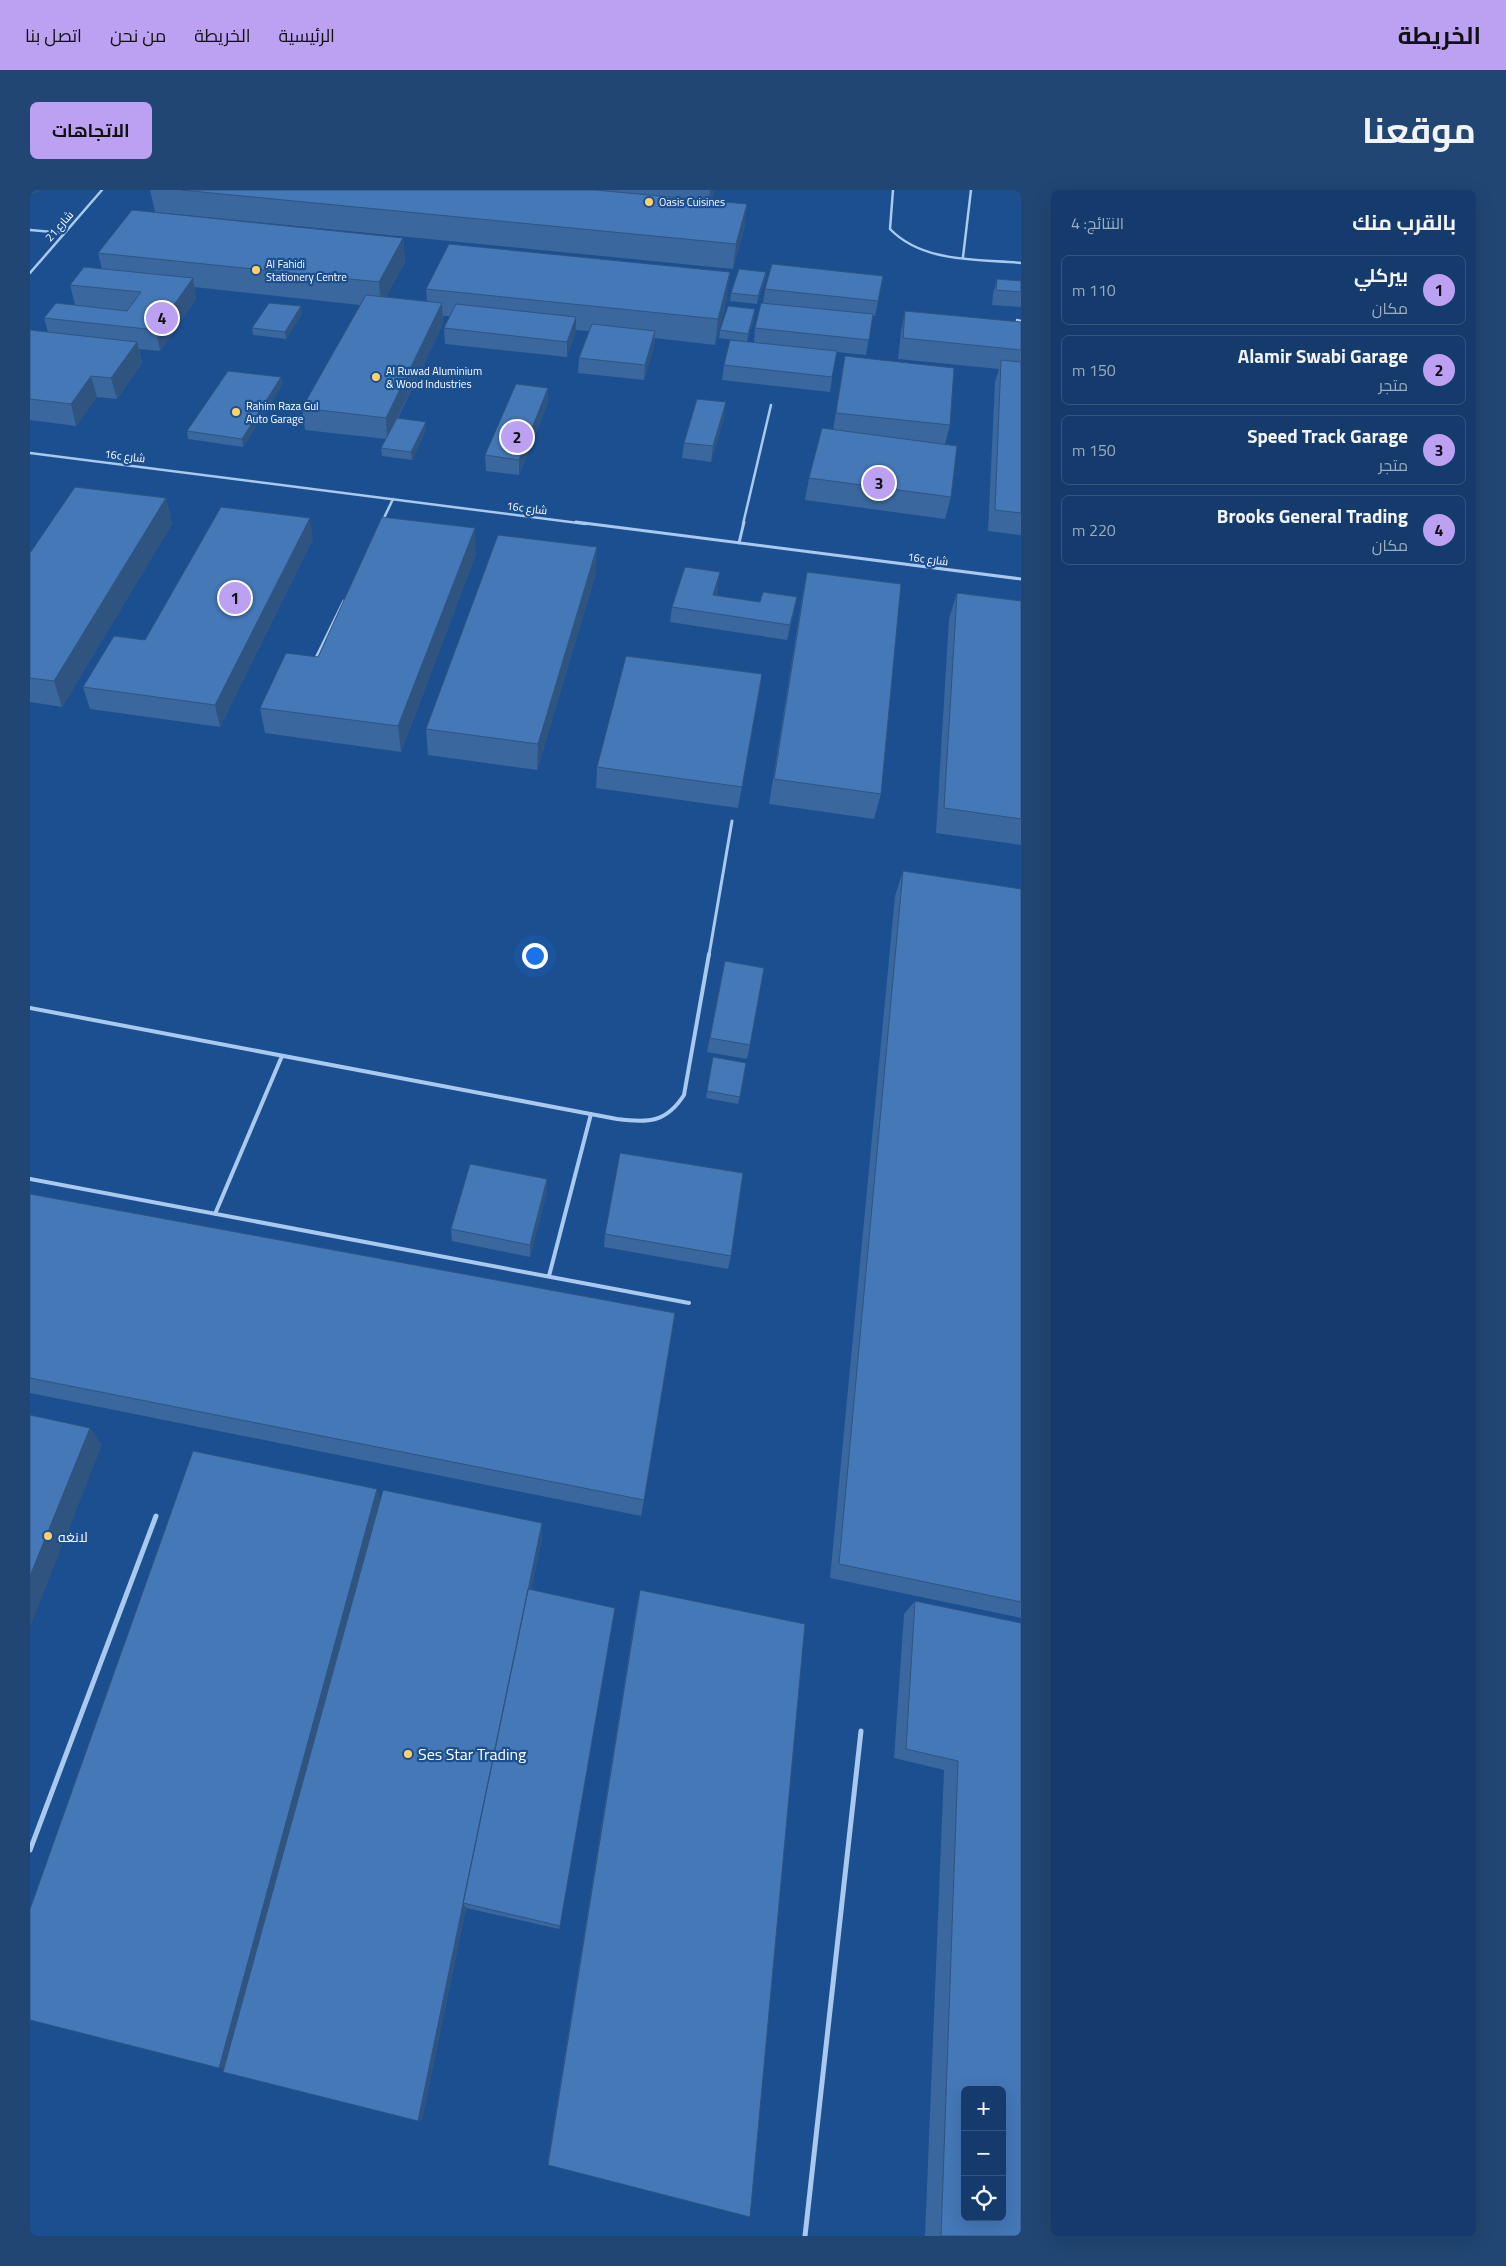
<!DOCTYPE html>
<html lang="ar">
<head>
<meta charset="utf-8">
<style>
  body { margin:0; font-family:"Titillium Web",Cairo,sans-serif; background:#214673; color:#f1f3f6; direction:rtl }
  .controls { position:absolute; right:15px; bottom:15px; display:grid; overflow:hidden; border-radius:8px; box-shadow:0 5px 20px #0002 }
  .controls button { width:45px; height:45px; display:grid; place-items:center; padding:0; border:0; border-bottom:1px solid #33557e; background:#143b6b; color:#f1f3f6; font:25px sans-serif }
  .you { position:absolute; left:504px; top:765px; width:18px; height:18px; margin:-12px; border:4px solid #fff; border-radius:50%; background:#1a73e8; box-shadow:0 0 0 8px #1a73e833 }
  .badge { display:grid; place-items:center; width:32px; height:32px; border-radius:50%; background:#bca0f2; color:#111; font-size:16px; font-weight:700 }
  .pin { position:absolute; translate:-50% -50%; border:2px solid #fff; box-shadow:0 1px 5px #0006 }
  .list { margin:0; padding:0; list-style:none }
  h2 { display:flex; justify-content:space-between; align-items:center; height:65px; margin:0; padding:0 20px; font-size:21px }
  h2 small { font-size:16px; font-weight:400; color:#9dadc1 }
  .list li { display:grid; grid-template-columns:32px 1fr auto; gap:15px; align-items:center; box-sizing:border-box; height:70px; margin:0 10px 10px; padding:0 10px; border:1px solid #33557e; border-radius:8px }
  .list b { display:block; font-size:19px; white-space:nowrap }
  .list p { margin:0; font-size:16px; white-space:nowrap; color:#9dadc1 }
  .list em { font-size:16px; font-style:normal; color:#9dadc1 }
  .icon { flex:none; width:28px; height:28px; fill:none; stroke:currentColor; stroke-width:2; stroke-linecap:round; stroke-linejoin:round }
  .map { position:relative; flex:none; width:991px; height:2046px; overflow:hidden; direction:ltr; border-radius:8px }
  header { display:flex; align-items:center; gap:30px; box-sizing:border-box; height:70px; padding:0 25px; background:#bca0f2; color:#111 }
  header strong { font-size:24px }
  nav { display:flex; gap:28px; margin-inline-start:auto; font-size:18px }
  .intro { display:flex; align-items:center; justify-content:space-between; box-sizing:border-box; height:120px; padding:0 30px }
  h1 { margin:0; font-size:35px }
  .button { padding:12px 22px; border-radius:8px; background:#bca0f2; color:#111; font-size:18px; font-weight:700 }
  main { display:flex; gap:30px; padding:0 30px }
  aside { flex:1; background:#143b6b; border-radius:8px; box-shadow:0 5px 20px #0002 }
  .map>svg:first-child { display:block }
  .lines { fill:none; stroke-linecap:round; stroke-linejoin:round }
  .lane-far3 { stroke:#a9c9ee; stroke-width:2.5 }
  .lane-far2 { stroke:#a9c9ee; stroke-width:3 }
  .lane-far1 { stroke:#a9c9ee; stroke-width:4 }
  .lane { stroke:#a9c9ee; stroke-width:5 }
  .wall { fill:#3a679d }
  .shaded-wall { fill:#305480 }
  .building { fill:#4478b7; stroke:#305480; fill-rule:evenodd }
  .poi-dot { fill:#ffd166; stroke:#1b4f8f; stroke-width:2 }
  .labels { text-anchor:middle; dominant-baseline:central; stroke-width:4.5; stroke-linejoin:round; paint-order:stroke }
  .far-poi-label { font-size:11px; fill:#fff; stroke:#1b4f8f; text-anchor:start }
  .far-street-label { font-size:11px; fill:#fff; stroke:#1b4f8f }
  .poi-label { font-size:14px; fill:#fff; stroke:#1b4f8f; text-anchor:start }
  .near-poi-label { font-size:16px; fill:#fff; stroke:#1b4f8f; text-anchor:start }
</style>
</head>
<body>
<header>
<strong>الخريطة</strong>
<nav><a>الرئيسية</a><a>الخريطة</a><a>من نحن</a><a>اتصل بنا</a></nav>
</header>
<div class="intro"><h1>موقعنا</h1><a class="button">الاتجاهات</a></div>
<main>
<aside>
<h2>بالقرب منك<small>النتائج: 4</small></h2>
<ul class="list">
<li><span class="badge">1</span><div><b>بيركلي</b><p>مكان</p></div><em>110 m</em></li>
<li><span class="badge">2</span><div><b>Alamir Swabi Garage</b><p>متجر</p></div><em>150 m</em></li>
<li><span class="badge">3</span><div><b>Speed Track Garage</b><p>متجر</p></div><em>150 m</em></li>
<li><span class="badge">4</span><div><b>Brooks General Trading</b><p>مكان</p></div><em>220 m</em></li>
</ul>
</aside>
<div class="map">
<svg width="991" height="2046" viewBox="0 0 991 2046">
  <rect width="100%" height="100%" fill="#1b4f8f"/>
  <g class="lines">
    <!-- lane-far3 -->
    <path class="lane-far3" d="M863 0 860 39C893 73 947 69 991 73
      M0 40 34 43
      M933 67 941 0
      M0 83 72 0
      M987 130 991 131
      M0 263 556 334
      M353 330 363 309
      M713 334 741 215"/>
    <!-- lane-far2 -->
    <path class="lane-far2" d="M546 332 991 389
      M709 353 714 332
      M285 470 314 411
      M679 765 702 631"/>
    <!-- lane-far1 -->
    <path class="lane-far1" d="M0 818 587 929C618 933 636 933 654 905L679 764
      M0 989 659 1113
      M185 1024 252 866
      M519 1086 561 924"/>
    <!-- lane -->
    <path class="lane" d="M0 1660 126 1326
      M775 2046 831 1541"/>
  </g>
  <!-- wall -->
  <path class="wall" d="M120 0H685L681 11 717 14 714 39 703 79 125 22Z
    M373 48 375 72 356 107 397 112 396 99 697 107 685 155 625 148 624 156 614 190 548 183 549 168 559 141 546 140 537 167 415 154 414 138 420 126H413V134L368 228 396 240 382 270 352 266 351 258 356 249 275 240 272 218 330 115 164 97 166 109 130 161 109 159 112 173 87 209 67 207 46 236 0 230V140L18 142 14 128 45 115 40 95 72 79 68 63Z
    M736 82 735 90 727 114 700 111 701 103Z
    M853 86 845 126H843L836 165 806 162 800 202 692 190 694 175 712 151 689 148 690 140 724 127 717 152H724L725 138 733 113 735 99Z
    M967 89 991 91V117L962 115 963 104Z
    M875 121 991 132V345L958 341 965 192 969 179 868 169 871 142Z
    M272 124 256 149 223 145 222 138Z
    M815 166 920 235 915 254 921 307 915 329 775 310 779 288 803 240Z
    M251 187 252 195 213 257 158 249 157 241Z
    M518 198V213L489 285 456 281 455 265Z
    M694 228 681 272 652 268 654 253Z
    M136 308 142 334 32 517 0 512V363Z
    M283 349 190 537 60 519 53 497 115 450Z
    M446 364 371 562 235 543 230 518 288 467Z
    M777 382 851 604 844 629 739 614 772 408Z
    M566 383 507 580 398 565 396 539Z
    M688 397 686 406 764 423 757 450 640 432 642 417Z
    M927 403 991 411V655L906 643 919 429Z
    M732 484 708 618 566 598 567 577Z
    M873 681 991 699V1428L800 1388 865 706Z
    M695 771 720 855 717 869 677 862Z
    M683 867 710 907 708 914 676 908Z
    M517 1002 500 1067 422 1051 421 1039Z
    M0 1004 614 1310 611 1326 0 1203Z
    M575 1044 701 1066 698 1079 574 1057Z
    M347 1299 350 1310 512 1333V1348L501 1400 530 1736 529 1739 436 1718 392 1929 388 1931Z
    M610 1400 518 1975V1971L607 1414Z
    M885 1411 991 1433V2046H895L914 1580 864 1568 874 1424Z"/>
  <!-- shaded-wall -->
  <path class="shaded-wall" d="M0 0H11L9 2 0 4Z
    M680 0H685L677 24Z
    M717 14 714 39 703 79 706 54Z
    M373 48 375 72 351 117 349 92Z
    M700 82 697 107 685 155 688 129Z
    M736 82 735 90 727 114 728 106Z
    M163 88 166 109 130 161 126 140Z
    M412 113 413 134 357 249 356 228Z
    M271 116 272 124 256 149 255 142Z
    M725 119 724 127 717 152 718 144Z
    M546 127V142L537 167V152Z
    M625 141 624 156 614 190 615 175Z
    M107 152 112 173 87 209 81 188Z
    M61 186 67 207 46 236 41 214Z
    M251 187 252 195 213 257 212 249Z
    M518 198V213L489 285V270Z
    M696 212 694 228 681 272 683 256Z
    M396 232V240L382 270 381 262Z
    M136 308 142 334 32 517 24 491Z
    M280 328 283 349 190 537 185 515Z
    M445 338 446 364 371 562 368 536Z
    M567 357 566 383 507 580 508 554Z
    M690 382 688 397 681 421 683 405Z
    M767 407 764 423 757 450 760 435Z
    M517 989V1002L500 1067V1055Z
    M60 1238 72 1255 0 1437V1386Z
    M347 1299 352 1315 200 1878H189Z
    M512 1333V1348L436 1714 433 1713 436 1718 392 1929 388 1931Z"/>
  <!-- building -->
  <path class="building" d="M151 0H565L717 14 706 54Z
    M102 20 373 48 349 92 68 63Z
    M419 54 700 82 688 129 396 99Z
    M742 74 853 86 848 111 735 99Z
    M54 77 163 88 126 140 14 128 26 113 97 121 111 102 40 95Z
    M709 79 736 82 728 106 701 103Z
    M967 89 991 91V102L966 100Z
    M336 105 412 113 356 228 272 218Z
    M239 113 271 116 255 142 222 138Z
    M731 113 843 124 839 150 725 138Z
    M426 114 546 127 537 152 414 138Z
    M698 116 725 119 718 144 690 140Z
    M875 121 991 132V160L873 148Z
    M562 134 625 141 615 175 549 168Z
    M0 140 107 152 81 188 61 186 41 214 0 209Z
    M700 150 807 161 802 187 694 175Z
    M815 166 924 178 920 235 806 223Z
    M971 170 991 172V323L965 320Z
    M198 181 251 187 212 249 157 241Z
    M486 194 518 198 489 270 455 265Z
    M667 209 696 212 683 256 654 253Z
    M367 228 396 232 381 262 351 258Z
    M792 238 927 256 921 307 779 288Z
    M45 297 136 308 24 491 0 488V363Z
    M191 317 280 328 185 515 53 497 84 446 115 450Z
    M352 327 445 338 368 536 230 518 256 463 288 467Z
    M468 345 567 357 508 554 396 539Z
    M655 377 690 382 683 405 730 412 733 402 767 407 760 435 642 417Z
    M777 382 871 394 851 604 744 589Z
    M927 403 991 411V629L914 618Z
    M596 466 732 484 712 597 567 577Z
    M873 681 991 699V1412L809 1374Z
    M695 771 734 778 720 855 680 848Z
    M683 867 716 873 710 907 677 901Z
    M590 963 713 983 701 1066 575 1044Z
    M440 974 517 989 500 1055 421 1039Z
    M0 1004 645 1123 614 1310 0 1188Z
    M0 1225 60 1238 0 1386Z
    M163 1261 347 1299 189 1878 0 1830V1719Z
    M353 1300 512 1333 388 1931 193 1882Z
    M498 1399 585 1418 530 1736 433 1713Z
    M610 1400 775 1434 720 2027 518 1975Z
    M885 1411 991 1433V2046H911L928 1571 876 1559ZM935 1900H972V2027H935Z"/>
  <!-- markers -->
  <g class="poi-dot">
    <circle cx="619" cy="12" r="5"/>
    <circle cx="226" cy="80" r="5"/>
    <circle cx="346" cy="187" r="5"/>
    <circle cx="206" cy="222" r="5"/>
    <circle cx="18" cy="1346" r="5"/>
    <circle cx="378" cy="1564" r="5"/>
  </g>
  <g class="labels">
    <!-- far-poi labels -->
    <g class="far-poi-label">
      <text x="629" y="12">Oasis Cuisines</text>
      <text x="236" y="74">Al Fahidi<tspan x="236" dy="13">Stationery Centre</tspan></text>
      <text x="356" y="181">Al Ruwad Aluminium<tspan x="356" dy="13">&amp; Wood Industries</tspan></text>
      <text x="216" y="216">Rahim Raza Gul<tspan x="216" dy="13">Auto Garage</tspan></text>
    </g>
    <!-- far-street labels -->
    <g class="far-street-label">
      <text transform="translate(29 36) rotate(-49)">شارع 21</text>
      <text transform="translate(95 266) rotate(7)">16c شارع</text>
      <text transform="translate(497 318) rotate(7)">16c شارع</text>
      <text transform="translate(898 369) rotate(7)">16c شارع</text>
    </g>
    <!-- poi labels -->
    <g class="poi-label">
      <text x="28" y="1346">لانغه</text>
    </g>
    <!-- near-poi labels -->
    <g class="near-poi-label">
      <text x="388" y="1564">Ses Star Trading</text>
    </g>
  </g>
</svg>
<div class="controls">
<button>+</button>
<button>−</button>
<button><svg class="icon" aria-label="locate" viewBox="0 0 24 24"><circle cx="12" cy="12" r="6"/><path d="M12 2v4M12 18v4M2 12h4M18 12h4"/></svg></button>
</div>
<div class="you"></div>
<div class="pin badge" style="left:205px;top:408px">1</div>
<div class="pin badge" style="left:487px;top:247px">2</div>
<div class="pin badge" style="left:849px;top:293px">3</div>
<div class="pin badge" style="left:132px;top:128px">4</div>
</div>
</main>
</body>
</html>
